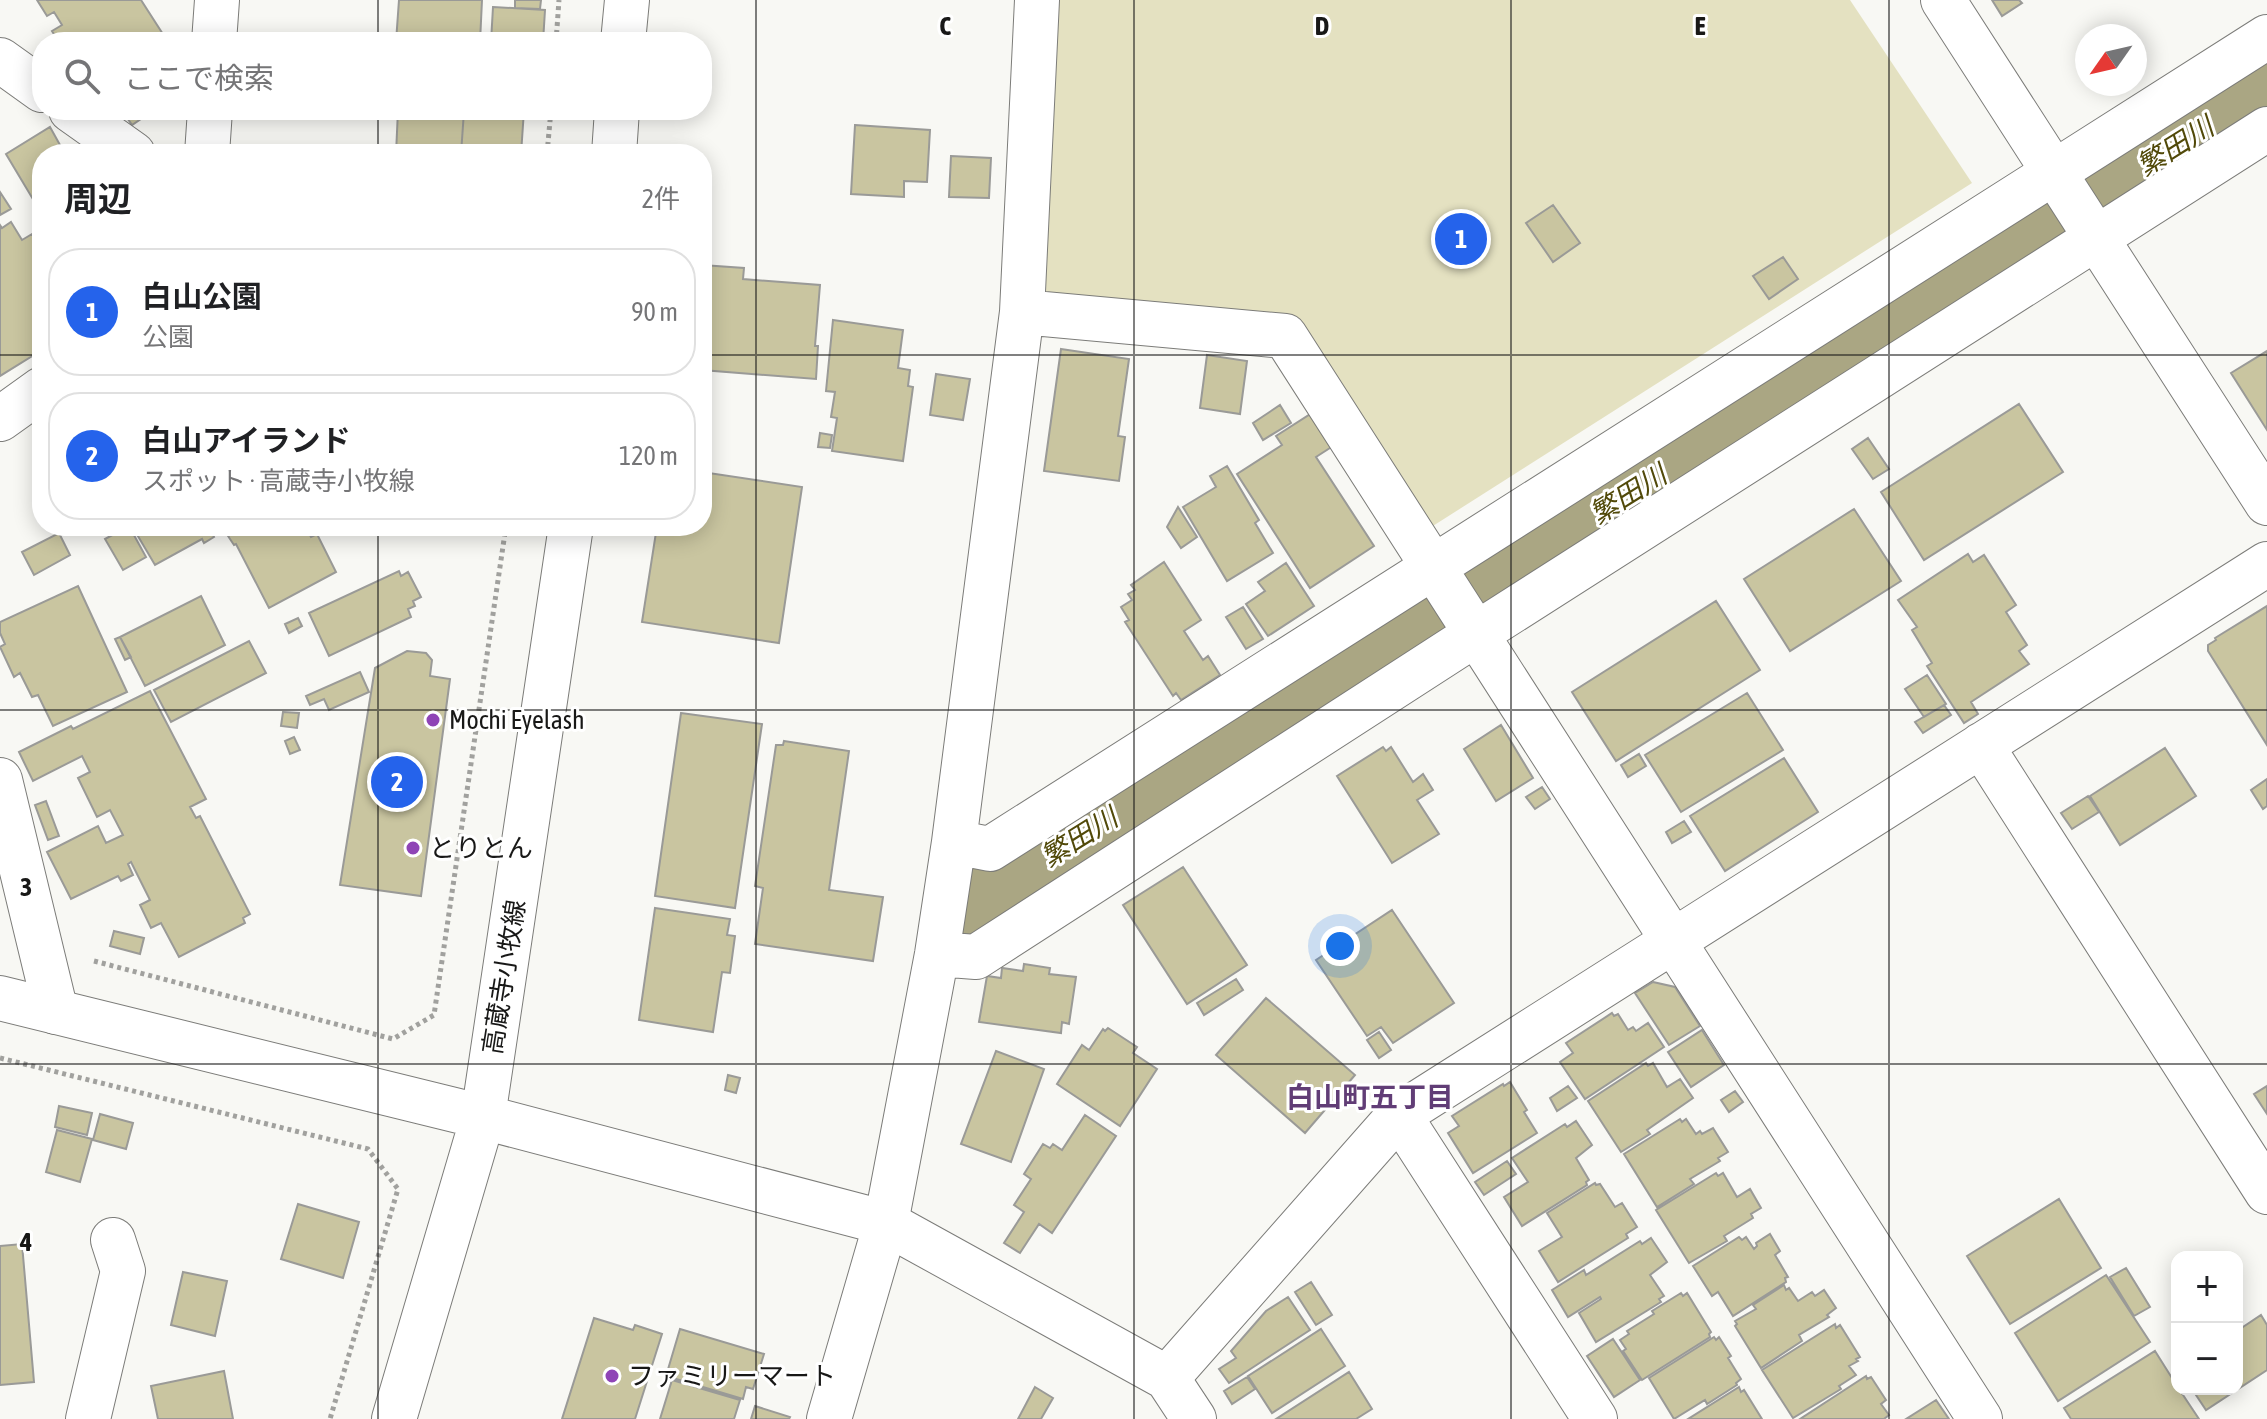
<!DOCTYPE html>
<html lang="ja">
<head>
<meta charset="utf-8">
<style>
  body { margin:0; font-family:"Asap Condensed","Noto Sans JP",sans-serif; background:#f6f6f6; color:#202124 }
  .controls { position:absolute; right:24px; bottom:24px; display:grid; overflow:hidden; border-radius:16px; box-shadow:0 4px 20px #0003 }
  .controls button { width:72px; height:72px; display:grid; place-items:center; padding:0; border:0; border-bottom:2px solid #e0e0e0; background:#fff; color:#202124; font:40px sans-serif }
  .compass { position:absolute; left:2075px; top:24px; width:72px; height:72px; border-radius:50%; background:#fff; box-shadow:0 4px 20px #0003; rotate:236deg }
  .you { position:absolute; left:1340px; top:946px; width:28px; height:28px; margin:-20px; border:6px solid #fff; border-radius:50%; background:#1a73e8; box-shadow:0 0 0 12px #1a73e833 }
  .badge { display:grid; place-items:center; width:52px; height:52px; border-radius:50%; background:#2563eb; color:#fff; font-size:26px; font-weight:700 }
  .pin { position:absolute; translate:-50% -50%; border:4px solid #fff; box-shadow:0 2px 8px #0006 }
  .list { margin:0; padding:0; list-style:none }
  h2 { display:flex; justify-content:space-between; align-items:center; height:104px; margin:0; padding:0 32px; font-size:34px }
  h2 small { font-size:26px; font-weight:400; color:#757577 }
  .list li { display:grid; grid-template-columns:52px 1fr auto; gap:24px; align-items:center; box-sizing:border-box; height:128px; margin:0 16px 16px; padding:0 16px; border:2px solid #e0e0e0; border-radius:32px }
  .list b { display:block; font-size:30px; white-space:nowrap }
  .list p { margin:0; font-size:26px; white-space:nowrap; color:#757577 }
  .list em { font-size:26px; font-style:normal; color:#757577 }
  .icon { flex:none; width:44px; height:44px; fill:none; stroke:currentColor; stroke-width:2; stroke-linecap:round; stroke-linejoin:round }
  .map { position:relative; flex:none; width:2267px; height:1419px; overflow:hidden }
  .search { position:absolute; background:#fff; box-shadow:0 4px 20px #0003; left:32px; top:32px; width:680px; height:88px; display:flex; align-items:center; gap:20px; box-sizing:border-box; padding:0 28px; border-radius:32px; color:#757577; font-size:30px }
  .panel { position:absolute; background:#fff; box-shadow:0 4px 20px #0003; left:32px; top:144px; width:680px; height:392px; border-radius:32px }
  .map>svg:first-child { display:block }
  .green { fill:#e4e1c1 }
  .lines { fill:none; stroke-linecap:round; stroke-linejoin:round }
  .river { stroke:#aaa683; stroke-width:92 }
  .building { fill:#c9c5a0; stroke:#9a9a97; stroke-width:2 }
  .street-casing { stroke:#7c7c79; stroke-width:46 }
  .secondary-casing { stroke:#7c7c79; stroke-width:46 }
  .path { stroke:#a1a19e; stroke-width:5; stroke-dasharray:4 4; stroke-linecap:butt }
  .street { stroke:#fff; stroke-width:44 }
  .secondary { stroke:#fff; stroke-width:44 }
  .grid { fill:none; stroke:#181817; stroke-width:2; stroke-opacity:0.55 }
  .poi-dot { fill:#8f44b6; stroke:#fff; stroke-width:3 }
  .labels { text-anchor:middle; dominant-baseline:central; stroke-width:6; stroke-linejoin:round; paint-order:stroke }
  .poi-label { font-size:26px; fill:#181817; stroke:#fff; text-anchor:start }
  .street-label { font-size:26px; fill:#181817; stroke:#fff }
  .water-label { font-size:28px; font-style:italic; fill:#514909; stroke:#fff }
  .neighbourhood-label { font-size:28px; font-weight:bold; fill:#613d76; stroke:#fff }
  .grid-label { font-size:26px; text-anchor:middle; font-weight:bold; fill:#181817; stroke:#fff; stroke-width:6; stroke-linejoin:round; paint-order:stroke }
</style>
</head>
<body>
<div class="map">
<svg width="2267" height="1419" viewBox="0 0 2267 1419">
  <rect width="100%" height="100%" fill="#f8f8f4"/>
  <!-- green -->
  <path class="green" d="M1052 0H1850L1972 183 1425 531 1286 316 1035 294Z"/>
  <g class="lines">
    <!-- river -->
    <path class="river" d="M986 894 1482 588 2267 87"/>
  </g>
  <!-- building -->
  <path class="building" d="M37 0H141L168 42H59L52 31 62 25 54 12 47 16Z
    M399 0H482L480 42H396Z
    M515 0H541L540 9 515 8Z
    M1992 0H2019L2022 3 2002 16Z
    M493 7 545 10 543 42H491Z
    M122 110H154L132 125Z
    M398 110 464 111 461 154H396Z
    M475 110H524L521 154H461L464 111 475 112Z
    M855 125 930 130 927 182 904 181V197L851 194Z
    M50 127 65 154H42V203L37 206 6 154Z
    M951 156 991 158 989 198 949 197Z
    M0 192 11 209 0 215Z
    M1553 205 1580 243 1553 262 1526 223Z
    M11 222 22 240 32 234 42 250V278L37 281 42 288V350L0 376V225L2 228Z
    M1783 257 1798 279 1769 299 1753 276Z
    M702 265 744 268 743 279 820 285 815 346H818L816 379 702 370Z
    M833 320 903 330 898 368 910 370 908 386 913 387 903 461 832 451 837 418 831 417 835 392 826 391Z
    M1061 349 1129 359 1118 436 1125 437 1119 481 1044 471Z
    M2267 351V430L2231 373Z
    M1207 355 1247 361 1240 414 1200 408Z
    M936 374 970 379 963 420 930 415Z
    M2019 404 2063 472 1924 560 1881 492Z
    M1280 405 1291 423 1263 440 1253 423Z
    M1312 413 1333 446 1316 457 1374 546 1310 588 1237 474 1282 445 1276 436Z
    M820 433 832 435 830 448 818 447Z
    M1868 438 1889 469 1873 479 1852 449Z
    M1227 466 1259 520 1255 523 1273 553 1227 581 1183 507 1216 487 1210 476Z
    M702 472 802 487 779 643 642 622 657 526H702Z
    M1178 507 1197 537 1181 548 1167 527Z
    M1854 509 1901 581 1790 651 1744 579Z
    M129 526 146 557 123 570 105 539Z
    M132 526H208L214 537 204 543 202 539 155 565Z
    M228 526H305L311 537 317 534 336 572 269 608 236 544 234 545 228 536 230 535 229 532 231 531Z
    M437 526H485L484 533Z
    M59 533 70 555 34 575 22 552Z
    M1968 554 1973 562 1984 555 2016 605 2006 612 2027 645 2019 651 2029 664 1971 702 1978 714 1964 723 1927 666 1932 663 1912 630 1917 627 1898 600Z
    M1164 562 1201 620 1184 631 1203 660 1208 656 1220 675 1181 700 1176 693 1173 696 1125 622 1129 620 1121 607 1132 600 1128 594 1135 590 1131 585Z
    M1286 563 1314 606 1268 636 1246 604 1265 591 1258 582Z
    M399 571 401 576 408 572 421 597 413 601 415 606 408 609 411 617 329 656 309 613Z
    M78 586 127 692 53 726 38 695 32 697 20 673 14 677 0 647 5 644 0 633V622Z
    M201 596 225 645 145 686 120 637Z
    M1716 601 1760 670 1616 761 1572 692Z
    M2267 606V745L2208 651V645L2216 640 2215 638Z
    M1243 607 1263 639 1246 649 1226 617Z
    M298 618 302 626 289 633 285 624Z
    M120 637 131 657 125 660 115 639Z
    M249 641 266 673 171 722 154 690Z
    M407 651 426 653 432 660 430 676 450 679 421 896 340 885 375 668Z
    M360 672 369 692 329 710 324 699 310 705 306 696Z
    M1927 675 1946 704 1924 717 1905 689Z
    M150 691 206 799 190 807 196 818 200 816 250 914 243 918 245 923 179 957 161 923 151 928 140 905 150 900 131 862 128 864 133 875 121 881 118 876 71 899 47 852 98 826 106 843 123 835 110 810 97 817 78 778 90 772 82 756 33 781 19 752 71 726 73 729Z
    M1747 693 1783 750 1681 812 1645 755Z
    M1944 705 1951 715 1923 733 1915 722Z
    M283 712 299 713 297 728 281 726Z
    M681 713 762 724 735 908 655 896Z
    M1501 725 1533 778 1496 801 1464 749Z
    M294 737 300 750 290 754 285 741Z
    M784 741 849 751 829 890 883 897 873 961 755 944 763 888 755 886 776 745H783Z
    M1383 747 1386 751 1391 747 1413 782 1423 774 1433 790 1417 800 1439 834 1392 863 1337 776Z
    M2165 748 2196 796 2120 845 2090 796Z
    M1639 754 1646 766 1628 777 1621 765Z
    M1784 758 1818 812 1725 871 1690 816Z
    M2267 779V806L2263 809 2251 790Z
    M1542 787 1550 799 1535 809 1526 797Z
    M2088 796 2099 812 2072 829 2061 813Z
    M46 801 59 836 48 840 35 805Z
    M1684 821 1691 832 1672 843 1666 832Z
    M1183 867 1247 965 1187 1004 1123 905Z
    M655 908 730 919 727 935 735 936 730 973 722 972 713 1032 639 1020Z
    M1392 910 1454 1003 1393 1043 1381 1027 1367 1036 1316 960Z
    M114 931 144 938 140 954 110 946Z
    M1024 964 1050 968 1049 974 1076 977 1069 1024 1062 1022 1061 1033 979 1022 987 976 1001 978 1002 968 1023 971Z
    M1236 979 1243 990 1204 1015 1197 1003Z
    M1653 982 1675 987 1700 1026 1669 1045 1635 993Z
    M1266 998 1355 1075 1305 1133 1216 1055Z
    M1612 1013 1614 1016 1618 1014 1628 1030 1633 1027 1636 1031 1648 1023 1664 1047 1585 1099 1560 1062 1573 1053 1566 1043Z
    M1108 1028 1137 1047 1133 1053 1157 1069 1120 1126 1057 1084 1082 1045 1089 1050 1103 1029 1105 1031Z
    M1702 1030 1724 1065 1691 1087 1668 1052Z
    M1379 1032 1391 1050 1379 1058 1367 1040Z
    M996 1051 1044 1069 1011 1162 961 1144Z
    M1646 1063 1648 1066 1653 1063 1667 1087 1680 1079 1693 1098 1647 1130 1650 1134 1621 1152 1588 1101Z
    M728 1075 740 1078 736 1093 725 1090Z
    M1510 1082 1527 1110 1524 1112 1537 1133 1473 1173 1448 1133 1459 1126 1452 1116 1503 1084 1504 1086Z
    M1568 1086 1577 1098 1557 1111 1550 1098Z
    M2267 1086V1114L2254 1094Z
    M1735 1091 1743 1102 1729 1112 1721 1100Z
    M59 1106 92 1113 87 1135 55 1127Z
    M100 1114 133 1123 126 1149 93 1140Z
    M1085 1115 1116 1136 1052 1233 1039 1224 1020 1253 1004 1243 1024 1212 1014 1205 1031 1179 1024 1174 1043 1144 1050 1148 1053 1144 1062 1150Z
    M1680 1119 1682 1122 1686 1119 1696 1134 1700 1131 1702 1134 1713 1128 1728 1152 1718 1158 1720 1161 1690 1179 1694 1184 1657 1207 1624 1154Z
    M1576 1121 1592 1145 1576 1158 1589 1180 1586 1182 1587 1185 1522 1226 1504 1197 1528 1182 1512 1158 1565 1124 1567 1127Z
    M57 1130 92 1139 80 1182 46 1172Z
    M1507 1161 1516 1174 1484 1195 1475 1182Z
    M1716 1173 1718 1176 1723 1173 1737 1197 1750 1189 1761 1208 1751 1214 1753 1218 1724 1236 1727 1241 1689 1263 1656 1210Z
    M1595 1183 1596 1185 1600 1184 1615 1207 1622 1203 1637 1227 1626 1234 1628 1238 1558 1282 1539 1251 1562 1237 1547 1213Z
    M2059 1199 2101 1268 2010 1324 1967 1256Z
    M298 1204 359 1222 343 1278 281 1259Z
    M1770 1234 1780 1251 1775 1255 1788 1277 1785 1278 1786 1282 1733 1316 1718 1292 1712 1296 1693 1266 1739 1237 1742 1240 1746 1237 1754 1249 1757 1246 1756 1243Z
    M1651 1238 1667 1262 1650 1275 1664 1296 1659 1299 1661 1302 1596 1342 1579 1313 1601 1299 1600 1297 1568 1317 1552 1290 1584 1270 1586 1275 1640 1241 1642 1244Z
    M22 1244 34 1382 0 1385V1246Z
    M2126 1268 2150 1307 2134 1316 2110 1277Z
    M183 1272 227 1281 215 1336 171 1325Z
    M2106 1275 2150 1342 2058 1401 2015 1333Z
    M1311 1282 1332 1315 1316 1325 1295 1292Z
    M1784 1285 1786 1290 1789 1288 1798 1301 1812 1292 1815 1296 1824 1290 1836 1308 1827 1315 1829 1317 1799 1335 1802 1341 1761 1368 1735 1326 1737 1324 1735 1321 1756 1309 1753 1305Z
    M1681 1293 1683 1296 1687 1293 1711 1332 1709 1334 1710 1337 1642 1380 1623 1351 1626 1349 1620 1340 1629 1334 1627 1331 1654 1314 1652 1311Z
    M1288 1297 1310 1330 1229 1383 1219 1369 1236 1358 1231 1351 1266 1311Z
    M2261 1315 2267 1325V1370L2206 1410 2192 1389H2237V1331Z
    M594 1318 633 1330 635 1325 662 1334 635 1419H562Z
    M1835 1324 1836 1328 1840 1325 1860 1357 1856 1359 1858 1361 1849 1366 1856 1375 1839 1386 1841 1389 1793 1418 1762 1370Z
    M680 1329 764 1354 753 1389 746 1387 743 1399 666 1376Z
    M1321 1329 1345 1366 1272 1413 1248 1376Z
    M1714 1337 1716 1340 1719 1337 1731 1356 1728 1358 1741 1379 1736 1383 1737 1385 1707 1404 1705 1400 1674 1419 1649 1378Z
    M1613 1339 1640 1380 1614 1397 1587 1356Z
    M2155 1351 2177 1386V1389H2179L2199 1419H2071L2064 1408Z
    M224 1371 233 1419H158L151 1386Z
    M1349 1372 1372 1409 1356 1419H1276Z
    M1866 1376 1867 1379 1871 1377 1886 1400 1881 1404 1889 1415 1884 1419H1800Z
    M1247 1377 1255 1389 1232 1404 1224 1391Z
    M672 1380 740 1400 734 1419H660Z
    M1035 1387 1053 1398 1041 1419H1018Z
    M1739 1387 1741 1392 1744 1390 1762 1419H1688Z
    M1936 1400 1949 1419H1906Z
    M755 1406 790 1417 789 1419H751Z"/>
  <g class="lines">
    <defs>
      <path id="street" d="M214 42 217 0
        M0 60 42 90
        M71 110 133 154
        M207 154 210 110
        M1022 312 1285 336 1980 1419
        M0 419 42 389
        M1981 745 2267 1192
        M0 780 56 1012
        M954 842 990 849 2267 37
        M937 954 976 957 1476 634 2267 129
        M1399 1115 1595 1419
        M1167 1378 1399 1115 2267 564
        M88 1419 123 1271 113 1240
        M829 1419 886 1223 937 954 954 842 1022 312 1037 0"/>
      <path id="secondary" d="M1943 0 2267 503
        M623 42 627 0
        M614 154 617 110
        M0 998 483 1117 886 1223 1167 1378 1194 1419
        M394 1419 483 1117 571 526"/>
    </defs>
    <!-- street casing -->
    <use href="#street" class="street-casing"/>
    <!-- secondary casing -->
    <use href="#secondary" class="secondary-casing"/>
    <!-- path -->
    <path class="path" d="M556 42 559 0
      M547 154 551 110
      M94 961 393 1039 434 1015 506 526
      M0 1058 368 1149 398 1189 330 1419"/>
    <!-- street -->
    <use href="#street" class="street"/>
    <!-- secondary -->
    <use href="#secondary" class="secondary"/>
  </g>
  <!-- grid -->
  <path class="grid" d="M378 0V42M756 0V1419M1134 0V1419M1511 0V1419M1889 0V1419M378 110V154M0 355H42M702 355H2267M378 526V1419M0 710H2267M0 1064H2267"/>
  <!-- markers -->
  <g class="poi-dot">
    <circle cx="433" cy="720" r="8"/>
    <circle cx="413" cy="848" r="8"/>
    <circle cx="612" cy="1376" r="8"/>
  </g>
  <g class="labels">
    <!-- poi labels -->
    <g class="poi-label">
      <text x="449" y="720">Mochi Eyelash</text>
      <text x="429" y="848">とりとん</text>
      <text x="628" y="1376">ファミリーマート</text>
    </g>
    <!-- street labels -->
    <g class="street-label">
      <text transform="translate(504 977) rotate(-81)">高蔵寺小牧線</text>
    </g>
    <!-- water labels -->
    <g class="water-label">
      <text transform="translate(2175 146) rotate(-32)">繁田川</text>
      <text transform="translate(1628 494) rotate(-32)">繁田川</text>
      <text transform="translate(1079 837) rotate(-32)">繁田川</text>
    </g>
    <!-- neighbourhood labels -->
    <g class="neighbourhood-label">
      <text x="1370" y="1097">白山町五丁目</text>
    </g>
  </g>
  <g class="grid-label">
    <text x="945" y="35">C</text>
    <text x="1322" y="35">D</text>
    <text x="1700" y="35">E</text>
    <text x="26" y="896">3</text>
    <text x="26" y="1251">4</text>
  </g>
</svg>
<div class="controls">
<button>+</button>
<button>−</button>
</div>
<svg class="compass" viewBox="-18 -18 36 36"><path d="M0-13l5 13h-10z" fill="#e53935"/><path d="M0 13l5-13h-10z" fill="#757577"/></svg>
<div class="you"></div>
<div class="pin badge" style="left:1461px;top:239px">1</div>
<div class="pin badge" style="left:397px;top:782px">2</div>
<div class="search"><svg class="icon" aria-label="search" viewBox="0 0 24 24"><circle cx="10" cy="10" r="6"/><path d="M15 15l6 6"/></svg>ここで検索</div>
<section class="panel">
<h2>周辺<small>2件</small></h2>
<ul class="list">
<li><span class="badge">1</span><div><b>白山公園</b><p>公園</p></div><em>90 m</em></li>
<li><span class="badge">2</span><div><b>白山アイランド</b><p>スポット · 高蔵寺小牧線</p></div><em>120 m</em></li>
</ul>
</section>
</div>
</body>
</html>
